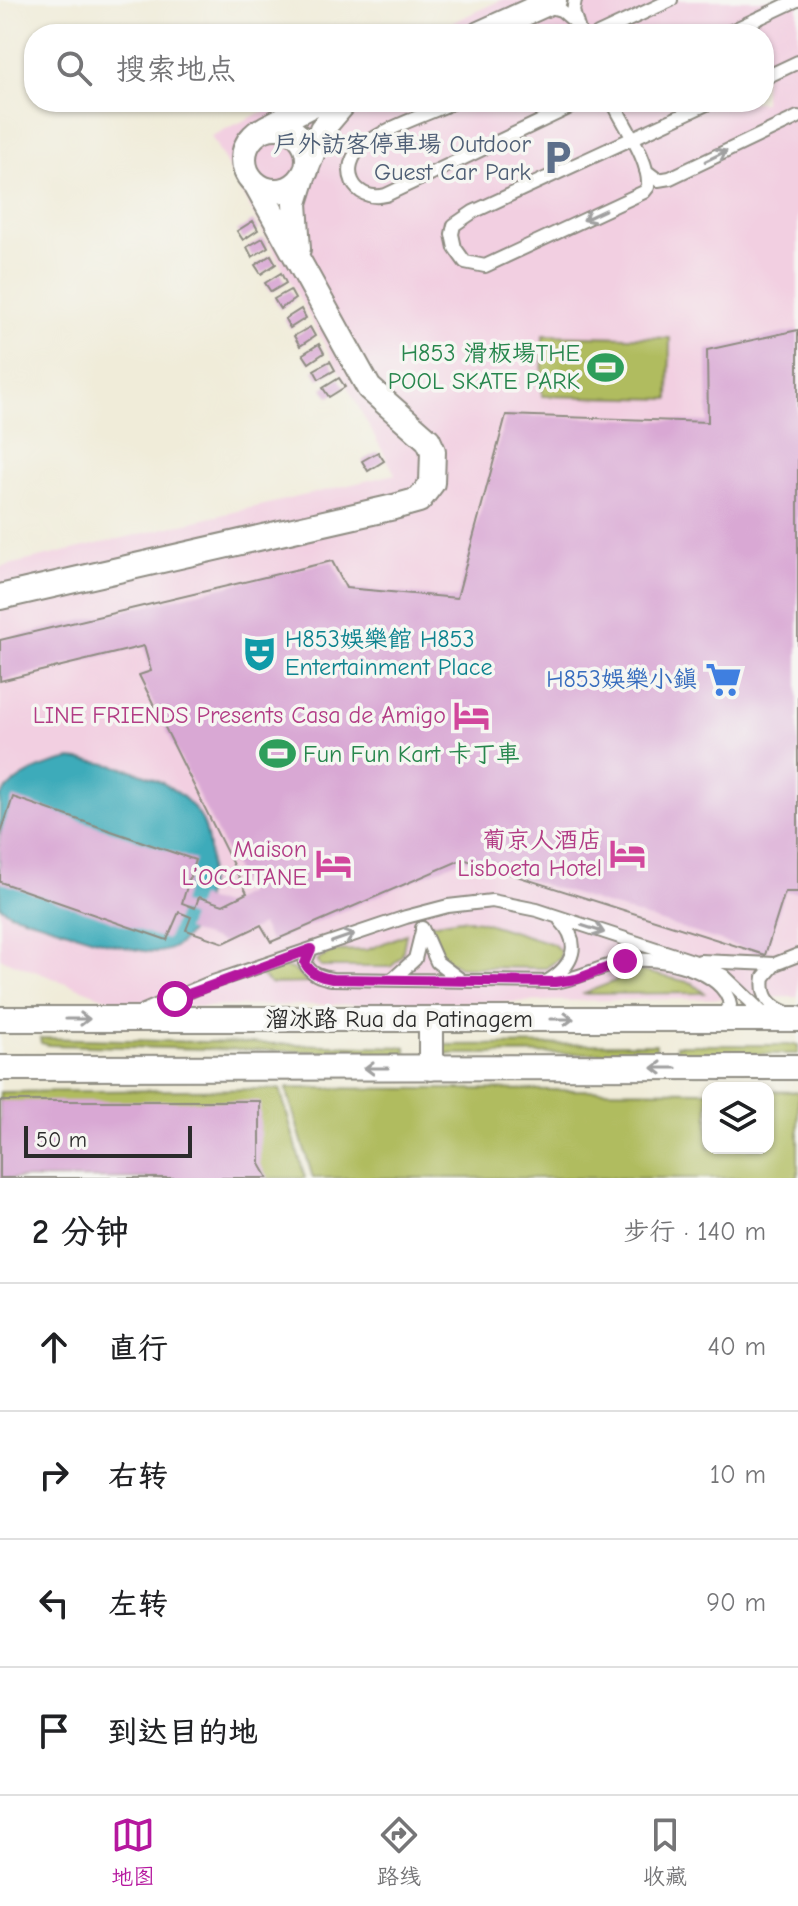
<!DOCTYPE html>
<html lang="zh">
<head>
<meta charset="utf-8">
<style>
  body { margin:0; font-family:"Comic Neue","LXGW WenKai TC",sans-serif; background:#f6f6f6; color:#202124 }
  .controls { position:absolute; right:24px; bottom:24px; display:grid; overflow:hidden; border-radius:16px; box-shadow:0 2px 6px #0004 }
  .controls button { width:72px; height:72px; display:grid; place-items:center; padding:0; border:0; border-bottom:2px solid #e0e0e0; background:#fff; color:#202124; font:40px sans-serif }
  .scale { position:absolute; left:24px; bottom:20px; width:168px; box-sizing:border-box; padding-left:8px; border:4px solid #2b2b2b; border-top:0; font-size:22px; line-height:28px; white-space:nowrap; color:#2b2b2b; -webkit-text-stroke:6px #f6f6f2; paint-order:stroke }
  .stop { position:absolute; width:24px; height:24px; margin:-18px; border:6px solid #b5179e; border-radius:50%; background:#fff }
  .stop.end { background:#b5179e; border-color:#fff; box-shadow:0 2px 8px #0008 }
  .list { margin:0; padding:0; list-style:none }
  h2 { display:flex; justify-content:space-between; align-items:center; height:104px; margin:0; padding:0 32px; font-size:34px }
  h2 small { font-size:26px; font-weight:400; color:#757577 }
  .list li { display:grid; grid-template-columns:52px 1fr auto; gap:24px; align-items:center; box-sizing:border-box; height:128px; padding:0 32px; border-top:2px solid #e0e0e0 }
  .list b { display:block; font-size:30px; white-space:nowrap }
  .list em { font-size:26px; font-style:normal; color:#757577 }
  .icon { flex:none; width:44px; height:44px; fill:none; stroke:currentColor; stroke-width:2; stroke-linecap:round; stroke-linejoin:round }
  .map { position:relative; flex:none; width:798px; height:1178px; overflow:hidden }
  .search { position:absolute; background:#fff; box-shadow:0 2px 6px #0004; left:24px; right:24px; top:24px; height:88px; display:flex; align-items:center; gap:20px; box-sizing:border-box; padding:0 28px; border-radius:32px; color:#757577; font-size:30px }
  .sheet { height:616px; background:#fff }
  nav { display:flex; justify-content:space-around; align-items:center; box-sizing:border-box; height:112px; border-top:2px solid #e0e0e0; background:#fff; font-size:22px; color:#757577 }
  nav a { display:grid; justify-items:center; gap:4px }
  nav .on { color:#b5179e }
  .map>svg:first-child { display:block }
  .built { fill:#f2cfe1 }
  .green { fill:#b0bc5e; stroke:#6e7444; stroke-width:2 }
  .water { fill:#3cabba; stroke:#346b72; stroke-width:2 }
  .building { fill:#d9a8d4 }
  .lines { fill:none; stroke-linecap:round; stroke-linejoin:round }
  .service-casing { stroke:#8e8c82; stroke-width:16 }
  .minor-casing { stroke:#8e8c82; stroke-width:28 }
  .service { stroke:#fff; stroke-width:12 }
  .minor { stroke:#fff; stroke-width:24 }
  .oneway { stroke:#a0a0a0 }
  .route { stroke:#b5179e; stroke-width:10 }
  .labels { text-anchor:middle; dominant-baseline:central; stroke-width:7; stroke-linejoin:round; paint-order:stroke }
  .service-label { font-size:24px; fill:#4e5e75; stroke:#f6f6f2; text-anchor:end }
  .leisure-label { font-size:24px; fill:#27864d; stroke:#f6f6f2; text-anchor:end }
  .culture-label { font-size:24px; fill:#0d838f; stroke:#f6f6f2; text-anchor:start }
  .shop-label { font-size:24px; fill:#366cbe; stroke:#f6f6f2; text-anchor:end }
  .hotel-label { font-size:24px; fill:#b23c85; stroke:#f6f6f2; text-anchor:end }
  .street-label { font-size:24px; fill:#2b2b2b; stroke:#f6f6f2 }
</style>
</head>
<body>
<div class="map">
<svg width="798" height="1178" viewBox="0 0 798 1178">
  <rect width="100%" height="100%" fill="#f6f6f2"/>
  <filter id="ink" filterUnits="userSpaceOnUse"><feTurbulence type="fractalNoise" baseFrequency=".0125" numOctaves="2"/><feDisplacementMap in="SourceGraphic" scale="16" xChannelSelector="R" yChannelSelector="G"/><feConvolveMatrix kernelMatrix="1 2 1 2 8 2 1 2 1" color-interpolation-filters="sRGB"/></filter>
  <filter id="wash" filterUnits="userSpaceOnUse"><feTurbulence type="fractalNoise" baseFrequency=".006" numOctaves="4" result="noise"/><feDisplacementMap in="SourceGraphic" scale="32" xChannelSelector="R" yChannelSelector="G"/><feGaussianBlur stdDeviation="1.8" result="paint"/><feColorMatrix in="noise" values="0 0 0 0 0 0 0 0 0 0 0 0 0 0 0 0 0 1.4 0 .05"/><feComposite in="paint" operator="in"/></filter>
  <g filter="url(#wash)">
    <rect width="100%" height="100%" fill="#f0ecd9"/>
    <!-- built -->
    <path class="built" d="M501 0H798V997L132 1008 0 958V567L395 474 211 136 284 102H764V34H428Z"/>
    <!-- green -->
    <path class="green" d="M543 335 670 338 669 399 542 396Z
      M460 919 480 921 553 944 560 951V958L546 968 460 967 444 958 430 924Z
      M406 934 402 955 391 967H321L317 961 332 951 367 950Z
      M279 967 292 969 309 983 271 984 259 974Z
      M641 971 692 983 704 993 582 994Z
      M40 1038 406 1047V1054L49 1045 41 1043Z
      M656 1044V1053L444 1054 438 1045Z
      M676 1045H798V1054H676Z
      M286 1088 708 1091V1148H768V1091L798 1092V1178H313Z
      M280 1089 305 1178H0V1092Z"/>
    <!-- water -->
    <path class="water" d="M71 759C114 763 169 774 197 812 223 845 208 949 158 952 128 953 43 922 10 913L0 906V797C17 774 44 765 71 759Z"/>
    <g id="blocks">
      <!-- building -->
      <path class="building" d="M253 221 258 230 243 240 237 231Z
        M263 238 268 247 252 257 247 247Z
        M271 255 276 264 261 274 255 265Z
        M281 273 286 283 271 292 265 283Z
        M290 290 295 299 280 309 274 299Z
        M301 309 306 318 290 328 285 319Z
        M310 327 315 336 300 346 294 336Z
        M798 330V892H785L765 955 463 859 271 942 261 925 224 943 186 930 191 917 179 912 167 940 0 882V836L13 797 195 860 182 903 195 908 199 897 223 905 247 893 139 675 151 671 144 646 0 681V640L332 561 346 588 457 598 506 415 708 422 707 350Z
        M319 344 324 353 309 363 303 354Z
        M330 361 335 370 319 379 314 370Z
        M339 378 345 387 329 397 323 388Z
        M378 452 384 461 368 471 362 461Z
        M0 1101H260V1164L268 1178H0Z"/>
    </g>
  </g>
  <g filter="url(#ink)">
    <use href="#blocks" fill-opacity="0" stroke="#8e8c82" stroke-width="2"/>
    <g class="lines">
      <defs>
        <path id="service" d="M575 0 573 11 580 34
          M547 6 561 10 575 22
          M598 34 671 0
          M725 34 797 0
          M764 78 798 62
          M454 102C426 115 388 126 363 146 337 167 353 203 386 195L581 102
          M613 102C624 126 650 160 648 187L644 192 485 266 465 262 455 248 452 234 454 225 473 212 711 102
          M646 171 658 180 670 178 798 117
          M422 928 437 962 461 980
          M311 949 305 963C311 974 320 977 332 979L555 982C581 978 603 965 628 961 658 955 725 970 730 1005L720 1018
          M700 961 775 964 764 977C761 996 769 1006 787 1013
          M775 964 798 955
          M392 980 415 959 422 931
          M548 981C574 965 582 943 560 920
          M141 1012 207 984 406 917 448 906 492 901 537 910 693 961 724 976 767 1017"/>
        <path id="minor" d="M479 34 554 0
          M244 159a32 32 0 1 1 64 0a32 32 0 1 1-64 0Z
          M266 128 317 102
          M308 164 322 129 345 102
          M298 249 295 203 303 177
          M0 597 394 507 419 500 432 483 433 451 428 440 369 388 256 184
          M0 1019H798
          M431 1019V1068
          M0 1068 798 1067"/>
      </defs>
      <!-- service casing -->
      <use href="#service" class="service-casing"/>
      <!-- minor casing -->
      <use href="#minor" class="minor-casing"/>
      <!-- service -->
      <use href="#service" class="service"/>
      <!-- minor -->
      <use href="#minor" class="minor"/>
    </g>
    <!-- one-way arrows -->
    <defs><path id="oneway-shaft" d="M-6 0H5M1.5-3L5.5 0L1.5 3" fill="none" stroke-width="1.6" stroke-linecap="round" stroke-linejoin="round" transform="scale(2)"/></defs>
    <g class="oneway">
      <use href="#oneway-shaft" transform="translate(716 156) rotate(-26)"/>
      <use href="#oneway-shaft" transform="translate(594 215) rotate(155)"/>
      <use href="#oneway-shaft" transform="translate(593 929) rotate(18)"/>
      <use href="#oneway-shaft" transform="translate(343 938) rotate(-19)"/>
      <use href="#oneway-shaft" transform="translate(78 1019)"/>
      <use href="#oneway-shaft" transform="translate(562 1019)"/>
      <use href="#oneway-shaft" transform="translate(376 1068) rotate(180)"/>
      <use href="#oneway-shaft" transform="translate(664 1068) rotate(180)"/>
    </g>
  </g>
  <g class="lines" filter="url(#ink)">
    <!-- route -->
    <path class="route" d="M175 999 311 949 305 963C311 974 320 977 332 979L555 982 577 979 625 961"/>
  </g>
  <!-- icons -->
  <defs>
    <symbol id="parking-bare" viewBox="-9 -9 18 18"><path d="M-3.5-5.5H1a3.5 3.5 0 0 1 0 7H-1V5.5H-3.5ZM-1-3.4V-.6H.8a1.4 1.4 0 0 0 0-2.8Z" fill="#5c6f8a" stroke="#f6f6f2" stroke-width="2.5" paint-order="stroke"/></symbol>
    <symbol id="stadium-bare" viewBox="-9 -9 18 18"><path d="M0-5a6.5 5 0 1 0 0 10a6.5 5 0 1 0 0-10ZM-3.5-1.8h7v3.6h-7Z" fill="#2e9e5b" stroke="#f6f6f2" stroke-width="2.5" paint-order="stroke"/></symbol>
    <symbol id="theatre-bare" viewBox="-9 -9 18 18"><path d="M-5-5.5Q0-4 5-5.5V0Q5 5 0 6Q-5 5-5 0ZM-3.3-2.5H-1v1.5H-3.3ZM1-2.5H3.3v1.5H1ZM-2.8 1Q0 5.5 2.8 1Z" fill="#0f9aa8" stroke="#f6f6f2" stroke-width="2.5" paint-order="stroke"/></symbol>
    <symbol id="supermarket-bare" viewBox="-9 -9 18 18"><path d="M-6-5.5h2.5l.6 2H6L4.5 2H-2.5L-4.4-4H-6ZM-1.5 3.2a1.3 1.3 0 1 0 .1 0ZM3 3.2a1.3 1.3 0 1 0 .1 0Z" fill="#3f7fe0" stroke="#f6f6f2" stroke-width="2.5" paint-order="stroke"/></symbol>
    <symbol id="hotel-bare" viewBox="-9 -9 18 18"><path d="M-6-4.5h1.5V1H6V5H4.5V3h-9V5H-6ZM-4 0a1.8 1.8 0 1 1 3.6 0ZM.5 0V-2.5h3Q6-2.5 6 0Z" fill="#d1479c" stroke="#f6f6f2" stroke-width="2.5" paint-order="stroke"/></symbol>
  </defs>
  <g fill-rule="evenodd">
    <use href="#parking-bare" x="532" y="132" width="51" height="51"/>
    <use href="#stadium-bare" x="580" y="342" width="51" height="51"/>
    <use href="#theatre-bare" x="234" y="628" width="51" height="51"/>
    <use href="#supermarket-bare" x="698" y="654" width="51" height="51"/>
    <use href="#hotel-bare" x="446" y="690" width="51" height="51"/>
    <use href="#stadium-bare" x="252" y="728" width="51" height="51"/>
    <use href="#hotel-bare" x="602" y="828" width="51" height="51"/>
    <use href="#hotel-bare" x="308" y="838" width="51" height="51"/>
  </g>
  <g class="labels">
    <!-- service labels -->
    <g class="service-label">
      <text x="531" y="144">戶外訪客停車場 Outdoor<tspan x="531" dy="28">Guest Car Park</tspan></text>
    </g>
    <!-- leisure labels -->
    <g class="leisure-label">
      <text x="580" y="353">H853 滑板場THE<tspan x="580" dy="28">POOL SKATE PARK</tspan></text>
      <text x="303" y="754" text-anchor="start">Fun Fun Kart 卡丁車</text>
    </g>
    <!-- culture labels -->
    <g class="culture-label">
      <text x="285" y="639">H853娛樂館 H853<tspan x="285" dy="28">Entertainment Place</tspan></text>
    </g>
    <!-- shop labels -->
    <g class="shop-label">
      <text x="697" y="679">H853娛樂小鎮</text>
    </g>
    <!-- hotel labels -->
    <g class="hotel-label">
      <text x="446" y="715">LINE FRIENDS Presents Casa de Amigo</text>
      <text x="602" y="840">葡京人酒店<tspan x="602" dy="28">Lisboeta Hotel</tspan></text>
      <text x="307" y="849">Maison<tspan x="307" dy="28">L’OCCITANE</tspan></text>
    </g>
    <!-- street labels -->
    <g class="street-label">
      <text x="399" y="1019">溜冰路 Rua da Patinagem</text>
    </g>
  </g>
</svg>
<div class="controls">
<button><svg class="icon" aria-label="layers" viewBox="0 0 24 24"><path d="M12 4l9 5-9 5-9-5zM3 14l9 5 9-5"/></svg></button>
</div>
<div class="scale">50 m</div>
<div class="stop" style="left:175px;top:999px"></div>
<div class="stop end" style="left:625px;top:961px"></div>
<div class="search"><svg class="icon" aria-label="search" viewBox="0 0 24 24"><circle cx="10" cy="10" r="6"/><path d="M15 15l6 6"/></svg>搜索地点</div>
</div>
<section class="sheet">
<h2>2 分钟<small>步行 · 140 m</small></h2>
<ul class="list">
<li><svg class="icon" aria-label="ahead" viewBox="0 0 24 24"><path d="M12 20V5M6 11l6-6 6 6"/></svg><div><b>直行</b></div><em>40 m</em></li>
<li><svg class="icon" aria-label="right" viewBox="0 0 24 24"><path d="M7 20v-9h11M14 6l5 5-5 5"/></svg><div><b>右转</b></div><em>10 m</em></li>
<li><svg class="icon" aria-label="left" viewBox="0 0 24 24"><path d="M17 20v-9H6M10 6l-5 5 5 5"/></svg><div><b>左转</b></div><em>90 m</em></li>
<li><svg class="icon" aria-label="arrive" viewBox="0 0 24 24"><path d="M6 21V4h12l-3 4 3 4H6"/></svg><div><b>到达目的地</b></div></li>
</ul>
</section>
<nav>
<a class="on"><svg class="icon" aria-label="map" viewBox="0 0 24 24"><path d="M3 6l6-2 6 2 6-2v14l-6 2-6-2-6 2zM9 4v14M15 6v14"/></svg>地图</a>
<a><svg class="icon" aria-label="directions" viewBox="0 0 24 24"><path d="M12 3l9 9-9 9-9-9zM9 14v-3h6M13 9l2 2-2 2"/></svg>路线</a>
<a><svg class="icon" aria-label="saved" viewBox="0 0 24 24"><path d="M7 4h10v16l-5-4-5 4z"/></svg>收藏</a>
</nav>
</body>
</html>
